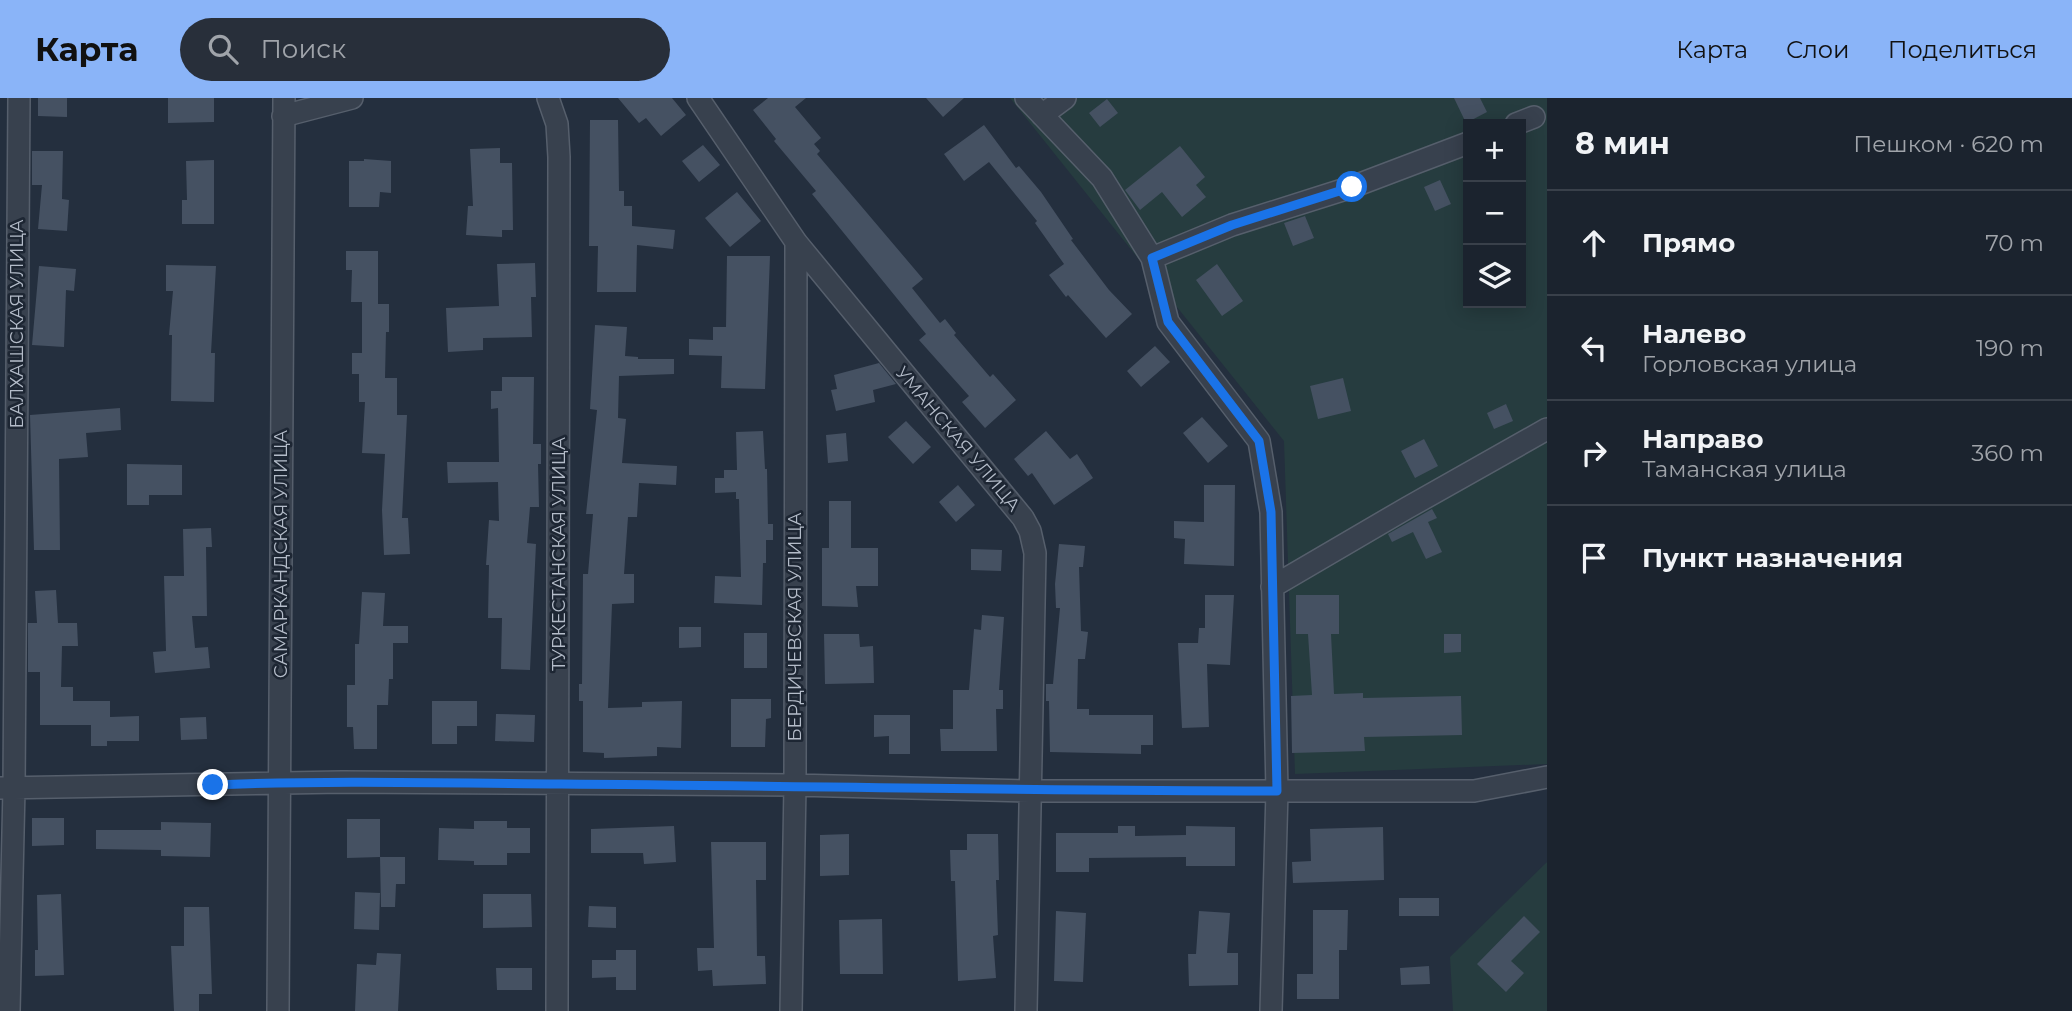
<!DOCTYPE html>
<html lang="ru">
<head>
<meta charset="utf-8">
<style>
  body { margin:0; font-family:Montserrat,sans-serif; background:#282f3a; color:#f1f3f6 }
  .controls { position:absolute; right:21px; top:21px; display:grid; overflow:hidden; border-radius:0px; box-shadow:0 4px 18px #0003 }
  .controls button { width:63px; height:63px; display:grid; place-items:center; padding:0; border:0; border-bottom:2px solid #39404a; background:#1b232e; color:#f1f3f6; font:35px sans-serif }
  .stop { position:absolute; width:21px; height:21px; margin:-16px; border:5px solid #1a73e8; border-radius:50%; background:#fff }
  .stop.end { background:#1a73e8; border-color:#fff; box-shadow:0 2px 7px #0008 }
  .list { margin:0; padding:0; list-style:none }
  h2 { display:flex; justify-content:space-between; align-items:center; height:91px; margin:0; padding:0 28px; font-size:30px }
  h2 small { font-size:23px; font-weight:400; color:#a0a4aa }
  .list li { display:grid; grid-template-columns:46px 1fr auto; gap:21px; align-items:center; box-sizing:border-box; height:105px; padding:0 28px; border-top:2px solid #39404a }
  .list b { display:block; font-size:26px; white-space:nowrap }
  .list p { margin:0; font-size:23px; white-space:nowrap; color:#a0a4aa }
  .list em { font-size:23px; font-style:normal; color:#a0a4aa }
  .icon { flex:none; width:38px; height:38px; fill:none; stroke:currentColor; stroke-width:2; stroke-linecap:round; stroke-linejoin:round }
  .map { position:relative; flex:none; width:1547px; height:913px; overflow:hidden }
  header { display:flex; align-items:center; gap:42px; box-sizing:border-box; height:98px; padding:0 35px; background:#8ab4f8; color:#111 }
  header strong { font-size:33px }
  nav { display:flex; gap:38px; margin-inline-start:auto; font-size:24px }
  .search { width:490px; height:63px; background:#282f3a; display:flex; align-items:center; gap:18px; box-sizing:border-box; padding:0 24px; border-radius:38px; color:#a0a4aa; font-size:26px }
  main { display:flex }
  aside { flex:1; background:#1b232e }
  .map>svg:first-child { display:block }
  .green { fill:#263c3f; fill-rule:evenodd }
  .building { fill:#455162 }
  .lines { fill:none; stroke-linecap:round; stroke-linejoin:round }
  .minor-casing { stroke:#565f6c; stroke-width:24 }
  .minor { stroke:#38414e; stroke-width:21 }
  .route { stroke:#1a73e8; stroke-width:9 }
  .labels { text-anchor:middle; dominant-baseline:central; stroke-width:5; stroke-linejoin:round; paint-order:stroke }
  .street-label { font-size:18px; fill:#b4bcc9; stroke:#1d2633 }
</style>
</head>
<body>
<header>
<strong>Карта</strong>
<div class="search"><svg class="icon" aria-label="search" viewBox="0 0 24 24"><circle cx="10" cy="10" r="6"/><path d="M15 15l6 6"/></svg>Поиск</div>
<nav><a>Карта</a><a>Слои</a><a>Поделиться</a></nav>
</header>
<main>
<div class="map">
<svg width="1547" height="913" viewBox="0 0 1547 913">
  <rect width="100%" height="100%" fill="#242f3e"/>
  <!-- green -->
  <path class="green" d="M1010 0H1547V666L1295 676 1284 343ZM1468 26H1521V205H1468Z
    M1547 764V913H1453L1450 859Z"/>
  <!-- building -->
  <path class="building" d="M38 0H67V19L38 18Z
    M168 0H214V24L168 25Z
    M618 0H672L686 17 661 38 646 20 639 25Z
    M768 0H806L795 9 821 40 814 46 820 53 817 56 923 181 912 190 940 225 945 221 956 235 954 237 990 279 993 276 1016 302 985 330 962 304 969 298 919 242 926 236 812 96 816 93 774 43 776 41 753 12Z
    M926 0H964L943 19Z
    M1454 0H1480L1487 14 1466 25Z
    M1107 1 1118 15 1100 29 1089 15Z
    M590 22H618L619 93H624V108H632V128L675 132 673 151 637 147 636 194H597L598 148H589Z
    M984 27 1016 70 1019 68 1041 94 1073 141 1071 142 1109 192 1132 216 1106 240 1068 197 1066 199 1049 177 1064 166 1035 125 1037 123 989 64 964 83 944 56Z
    M703 47 720 67 699 84 682 63Z
    M1180 48 1205 79 1196 87 1206 99 1182 119 1162 94 1140 112 1125 92Z
    M500 50V65H512L513 132H502V139L466 137 468 108H473L470 51Z
    M32 53H63L62 101 69 102 67 133 38 131 42 87H32Z
    M364 61 391 63V95L380 94 379 109H349V63H364Z
    M214 62V126H182V102H187L186 63Z
    M1440 82 1451 106 1435 113 1424 89Z
    M737 94 761 123 730 149 705 120Z
    M1305 118 1314 140 1293 148 1284 125Z
    M346 153H378V206H389V234H386L385 280H397V317H407L402 420H408L410 456 384 457 382 412 385 356 362 355 365 304H359V276H352V255H362V204H351L352 172H346Z
    M727 158H770L765 291 721 290 722 258 689 257V241L713 242V229H726Z
    M535 165 536 199H531L532 239 483 240V252L448 254 446 210 499 208 497 166Z
    M1217 166 1243 203 1222 218 1196 182Z
    M166 167 216 168 211 255H215L214 304 171 303 172 237H169L173 193H166Z
    M39 168 76 171 74 193 66 192 64 249 32 247Z
    M595 227 627 229 625 258 638 259V261H674V276L619 278 618 320 626 321 622 365 677 368 676 387 639 385 637 419H628L624 476H634V505L612 506 608 610 642 609V604L682 603 681 650 657 649V658L604 660V655L583 654V603H579V586H582L583 476H588L593 416H586L597 312 590 311Z
    M1155 248 1170 264 1141 289 1127 273Z
    M879 265 896 286 873 292 875 304 836 313 831 292 837 291 834 277Z
    M502 279H534L533 346H541V366H538L539 409H530L527 445 536 446 530 572 501 571 502 520H488L489 467H486L489 422 499 423 498 384 448 385 447 364H499L498 310 491 311V293H502Z
    M1343 280 1351 313 1318 321 1310 288Z
    M1506 306 1513 323 1494 331 1487 315Z
    M120 310 121 332 86 335 88 359 59 361 60 452H34L30 317Z
    M1202 319 1228 348 1208 365 1183 335Z
    M906 323 931 349 913 366 888 339Z
    M763 333 765 371H767L768 426H773V442H766V465H763L762 507 714 505 715 478 741 479 739 401H736V394L715 395V380H724V372H737L736 334Z
    M1046 333 1070 361 1077 356 1093 380 1054 407 1032 375 1028 378 1014 361Z
    M846 335 848 363 828 365 826 337Z
    M1424 341 1438 368 1415 380 1401 353Z
    M127 366 182 367V397H149V407H127Z
    M958 387 975 407 956 424 939 404Z
    M1204 387H1235L1234 468 1184 466 1185 441 1174 440V423L1204 424Z
    M829 403H851V450H878V488H856L858 509 822 508V450H829Z
    M1432 411 1437 420 1428 424 1442 454 1426 461 1413 434 1392 444 1388 436Z
    M211 430 212 449H206L207 518H192L195 550 208 549 210 570 155 575 153 554 166 553 164 478H184L183 431Z
    M1059 446 1085 448 1083 469H1079L1081 533 1088 534 1085 561H1078L1077 611H1089V617H1153V647H1141V656L1050 654 1049 603H1046V586H1053L1060 510H1056L1055 486Z
    M971 451 1002 452 1001 473 971 472Z
    M56 492 58 525H77L78 548H62L61 589H73V603H110V619L139 618V643H107V648H91V627H40V574H28V525H37L35 493Z
    M362 494 385 495 383 528H408V545H393V581H389L388 607H377V651H354L353 629H347V587H355V546H359Z
    M1205 497H1234L1230 567 1207 566 1209 629 1182 630 1178 545H1198L1199 530H1205Z
    M1296 497H1339V536H1331L1334 596 1363 595V600L1461 598 1462 637 1364 639 1365 653 1292 655 1291 598 1312 597 1308 536H1296Z
    M982 517 1004 519 999 592H1003V611H996L997 653H941L940 631H953V592H969L974 531 981 532Z
    M679 529H701V549L679 550Z
    M744 535H767V570H744Z
    M824 536H859L860 549 873 548 874 585 825 586Z
    M1444 536H1461V554L1444 555Z
    M731 601H771V620L766 621 765 649H731Z
    M432 603H477V628H457V646H432Z
    M496 616 535 617 534 644 495 643Z
    M874 617H910V656H889V638L874 639Z
    M206 619 207 641 181 642 180 620Z
    M32 720H64V747L32 748Z
    M347 721H380V759L347 760Z
    M474 723H507V730H530V755H507V767H474V763L438 762 439 730 474 731Z
    M161 724 211 725 210 759 161 758V752L96 751V732H161Z
    M674 728 676 764 644 766 643 755H591V731Z
    M1118 728H1135V738L1186 737V728L1235 729V768H1186V759L1089 760V774H1056V735H1118Z
    M1383 729 1384 782 1293 785 1292 764 1311 763 1310 731Z
    M849 736V777L820 778V737Z
    M967 736H998L999 782H996L998 837 993 838 996 880 958 883 955 783H951L950 752H967Z
    M711 744H766V782H756L757 858H765L766 886 713 888 712 872 698 873 697 850H714Z
    M380 759H405V786H396L395 809H381Z
    M355 794 380 795 379 832 354 831Z
    M61 796 64 877 35 878V852H38L37 797Z
    M483 796H531L532 829 483 830Z
    M1399 800H1439V818H1399Z
    M589 808 616 809V830L588 829Z
    M184 809H209L212 896H199V913H174L171 848H184Z
    M1313 812H1348L1347 852H1339V901H1297V876H1313Z
    M1056 813 1086 815 1083 884 1054 883Z
    M1199 813 1230 815 1227 855H1238V887L1189 888 1188 856H1196Z
    M1524 818 1540 834 1511 863 1524 875 1506 894 1477 866Z
    M882 821 883 876H840L839 822Z
    M616 852H636V892H616V879L592 880V862H616Z
    M377 855 401 856 398 913H355L357 866 376 867Z
    M1429 868 1430 886 1401 887 1400 870Z
    M496 870H532V892H497Z"/>
  <g class="lines">
    <defs>
      <path id="minor" d="M548 0 557 26 559 59 557 913
        M698 0 796 144 1023 420 1030 433 1035 455 1026 913
        M1026 0 1102 80 1152 160 1168 224 1259 343 1271 414 1277 693 1271 913
        M1042 17 1065 0
        M283 18 352 0
        M1516 26 1534 19
        M1152 160 1232 127 1352 89 1468 45
        M1272 489 1407 410 1547 331
        M0 690 342 684 795 687 1030 693H1474L1547 679
        M9 913 14 690 19 0
        M278 913 284 0
        M791 913 795 687 796 144"/>
    </defs>
    <!-- minor casing -->
    <use href="#minor" class="minor-casing"/>
    <!-- minor -->
    <use href="#minor" class="minor"/>
  </g>
  <g class="lines">
    <!-- route -->
    <path class="route" d="M213 687C329 682 445 685 561 686 800 688 1038 693 1277 693L1271 414 1259 343 1168 224 1152 160 1232 127 1352 89"/>
  </g>
  <g class="labels">
    <!-- street labels -->
    <g class="street-label">
      <text transform="translate(17 226) rotate(-90)">БАЛХАШСКАЯ УЛИЦА</text>
      <text transform="translate(958 341) rotate(50)">УМАНСКАЯ УЛИЦА</text>
      <text transform="translate(281 456) rotate(-90)">САМАРКАНДСКАЯ УЛИЦА</text>
      <text transform="translate(559 456) rotate(-90)">ТУРКЕСТАНСКАЯ УЛИЦА</text>
      <text transform="translate(795 529) rotate(-90)">БЕРДИЧЕВСКАЯ УЛИЦА</text>
    </g>
  </g>
</svg>
<div class="controls">
<button>+</button>
<button>−</button>
<button><svg class="icon" aria-label="layers" viewBox="0 0 24 24"><path d="M12 4l9 5-9 5-9-5zM3 14l9 5 9-5"/></svg></button>
</div>
<div class="stop" style="left:1352px;top:89px"></div>
<div class="stop end" style="left:213px;top:687px"></div>
</div>
<aside>
<h2>8 мин<small>Пешком · 620 m</small></h2>
<ul class="list">
<li><svg class="icon" aria-label="ahead" viewBox="0 0 24 24"><path d="M12 20V5M6 11l6-6 6 6"/></svg><div><b>Прямо</b></div><em>70 m</em></li>
<li><svg class="icon" aria-label="left" viewBox="0 0 24 24"><path d="M17 20v-9H6M10 6l-5 5 5 5"/></svg><div><b>Налево</b><p>Горловская улица</p></div><em>190 m</em></li>
<li><svg class="icon" aria-label="right" viewBox="0 0 24 24"><path d="M7 20v-9h11M14 6l5 5-5 5"/></svg><div><b>Направо</b><p>Таманская улица</p></div><em>360 m</em></li>
<li><svg class="icon" aria-label="arrive" viewBox="0 0 24 24"><path d="M6 21V4h12l-3 4 3 4H6"/></svg><div><b>Пункт назначения</b></div></li>
</ul>
</aside>
</main>
</body>
</html>
